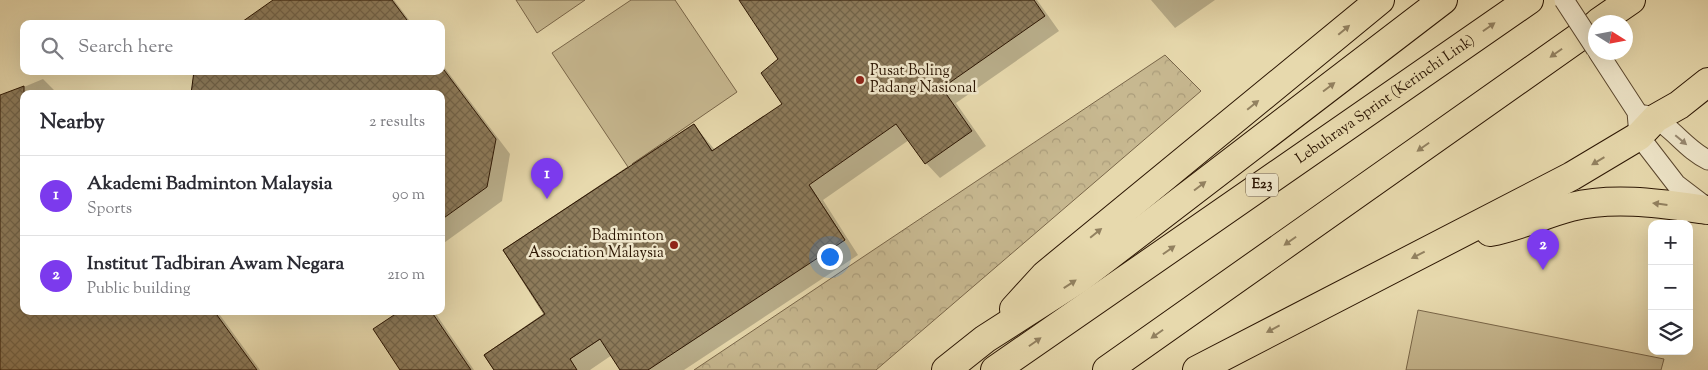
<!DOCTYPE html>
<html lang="en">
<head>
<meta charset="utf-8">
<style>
  body { margin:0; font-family:"Sorts Mill Goudy",serif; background:#f2f2f3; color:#2b2b33 }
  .controls { position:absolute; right:15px; bottom:15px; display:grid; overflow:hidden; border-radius:10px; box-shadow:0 5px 20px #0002 }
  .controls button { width:45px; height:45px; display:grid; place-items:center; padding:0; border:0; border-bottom:1px solid #e1e1e2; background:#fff; color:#2b2b33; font:25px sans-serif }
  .compass { position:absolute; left:1588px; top:15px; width:45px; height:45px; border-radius:50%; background:#fff; box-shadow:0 5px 20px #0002; rotate:101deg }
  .you { position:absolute; left:829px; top:256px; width:18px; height:18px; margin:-12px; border:4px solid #fff; border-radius:50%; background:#1a73e8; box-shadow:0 0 0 8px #1a73e833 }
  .badge { display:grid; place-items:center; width:32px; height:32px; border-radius:50%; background:#7c3aed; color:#fff; font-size:16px; font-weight:700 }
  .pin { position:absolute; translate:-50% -41px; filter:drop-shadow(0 1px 2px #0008) }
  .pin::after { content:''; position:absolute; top:26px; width:18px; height:15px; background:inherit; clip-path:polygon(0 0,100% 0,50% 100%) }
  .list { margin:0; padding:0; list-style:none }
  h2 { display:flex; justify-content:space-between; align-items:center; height:65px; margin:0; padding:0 20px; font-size:21px }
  h2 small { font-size:16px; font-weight:400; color:#7c7c81 }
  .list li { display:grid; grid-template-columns:32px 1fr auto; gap:15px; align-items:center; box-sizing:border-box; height:80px; padding:0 20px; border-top:1px solid #e1e1e2 }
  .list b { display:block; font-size:19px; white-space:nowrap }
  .list p { margin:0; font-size:16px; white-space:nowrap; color:#7c7c81 }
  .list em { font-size:16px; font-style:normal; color:#7c7c81 }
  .icon { flex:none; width:28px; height:28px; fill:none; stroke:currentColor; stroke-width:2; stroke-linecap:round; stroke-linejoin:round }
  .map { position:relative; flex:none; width:1708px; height:370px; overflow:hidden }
  .search { position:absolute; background:#fff; box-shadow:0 5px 20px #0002; left:20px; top:20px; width:425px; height:55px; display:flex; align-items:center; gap:12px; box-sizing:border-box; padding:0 18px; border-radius:10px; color:#7c7c81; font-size:19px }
  .panel { position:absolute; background:#fff; box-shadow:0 5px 20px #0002; left:20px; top:90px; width:425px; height:225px; border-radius:10px }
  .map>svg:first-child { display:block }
  .forest { fill:url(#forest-crowns); stroke:#796649 }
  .garden { fill:#c7b890; stroke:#796649 }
  .shadow { fill:#0003 }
  .building { fill:url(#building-cross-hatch); stroke:#2b1502 }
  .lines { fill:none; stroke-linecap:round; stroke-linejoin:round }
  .minor-casing { stroke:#5a462d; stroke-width:21 }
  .motorway-casing { stroke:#2b1502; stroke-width:30 }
  .minor { stroke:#efe6ca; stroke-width:19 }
  .motorway { stroke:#e7d9ad; stroke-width:28 }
  .minor-bridge-casing { stroke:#5a462d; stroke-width:21; stroke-linecap:butt }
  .minor-bridge { stroke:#efe6ca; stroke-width:19 }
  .oneway { fill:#928160 }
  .oneway2 { fill:#978870 }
  .poi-dot { fill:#8f2418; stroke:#efe6ca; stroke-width:2 }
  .labels { text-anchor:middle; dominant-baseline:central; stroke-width:5; stroke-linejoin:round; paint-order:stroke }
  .shield { fill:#efe6ca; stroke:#66543e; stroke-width:1 }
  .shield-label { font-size:14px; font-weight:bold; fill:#2b1502 }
  .poi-label { font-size:15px; fill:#2b1502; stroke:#efe6ca; text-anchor:start }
  .street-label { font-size:15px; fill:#2b1502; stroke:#efe6ca }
</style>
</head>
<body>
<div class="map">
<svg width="1708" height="370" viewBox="0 0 1708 370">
  <defs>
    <pattern id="forest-crowns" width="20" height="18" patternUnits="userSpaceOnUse" patternTransform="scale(1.25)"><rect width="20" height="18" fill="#c7b890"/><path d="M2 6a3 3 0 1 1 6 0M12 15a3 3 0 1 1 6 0" fill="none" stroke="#ab9d7b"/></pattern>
    <pattern id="building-cross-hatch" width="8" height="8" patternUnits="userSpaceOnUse" patternTransform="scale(1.25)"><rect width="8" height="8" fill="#8d7b5b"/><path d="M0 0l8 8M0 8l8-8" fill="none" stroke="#736449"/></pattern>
  </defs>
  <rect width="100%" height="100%" fill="#e7d9ad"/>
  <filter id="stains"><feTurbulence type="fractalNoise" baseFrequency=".004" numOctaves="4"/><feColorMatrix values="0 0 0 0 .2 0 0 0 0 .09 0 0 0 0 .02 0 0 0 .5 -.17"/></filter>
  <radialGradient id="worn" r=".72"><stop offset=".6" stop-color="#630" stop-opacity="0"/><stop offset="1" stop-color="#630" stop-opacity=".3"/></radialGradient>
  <!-- forest -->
  <path class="forest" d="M1165 55 1201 91 876 370H694Z"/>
  <!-- garden -->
  <path class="garden" d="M516 0H585L537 33Z
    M631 0H675L737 92 632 164 694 124 712 151 764 116 845 240 600 339 553 370H494L484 355 544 314 503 250 628 167 552 53Z
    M1418 310 1664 359 1661 370H1406Z"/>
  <!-- shadow -->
  <path class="shadow" d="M275 0H394L412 24H241Z
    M740 0H1037L1059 31 956 103 986 146 940 178 926 163 909 140 823 200 858 255 684 370H622L612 355 590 370H495L546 315 694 125 715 150 784 104 780 59Z
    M1151 0H1215L1175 28Z
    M441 63 510 154 502 201 441 245Z
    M43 79 58 94H24V311H217L260 370H0V97Z
    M402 311H434L474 370H402Z"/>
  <!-- building -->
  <path class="building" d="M273 0H392L410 24H239Z
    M739 0H1034L1045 16 942 88 972 131 925 164 896 124 809 185 845 240 648 370H620L600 339 570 359 577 370H494L484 355 545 314 503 250 694 124 712 151 782 104 761 73 778 59Z
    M441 66 496 139 487 187 441 220V94H191L194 71H441Z
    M24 86V311H214L257 370H0V95Z
    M400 311H431L471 370H400L373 329Z"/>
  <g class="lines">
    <defs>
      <path id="minor" d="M1598 52 1637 112 1639 136 1676 184 1706 207
        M1645 115C1670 122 1684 149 1708 160"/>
      <g id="motorway">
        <path d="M1599 22 1631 0"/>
        <path d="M1490 232C1518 227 1544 214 1571 207 1615 196 1663 204 1708 210"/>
        <path d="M1014 309 1045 275 1380 0"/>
        <path d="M946 370 985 339 1080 278 1443 0"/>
        <path id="s1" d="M995 370 1529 0"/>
        <path d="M1107 370 1596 25"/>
        <path d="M1197 370 1572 176 1639 136 1656 118 1679 105 1708 82"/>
      </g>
    </defs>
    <!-- minor casing -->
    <use href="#minor" class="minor-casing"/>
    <!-- motorway casing -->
    <use href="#motorway" class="motorway-casing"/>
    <!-- minor -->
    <use href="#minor" class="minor"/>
    <!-- motorway -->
    <use href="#motorway" class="motorway"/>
    <defs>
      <path id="minor-bridge" d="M1564 0 1596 49"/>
    </defs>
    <!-- minor-bridge casing -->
    <use href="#minor-bridge" class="minor-bridge-casing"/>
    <!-- minor-bridge -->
    <use href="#minor-bridge" class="minor-bridge"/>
  </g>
  <!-- one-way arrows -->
  <defs><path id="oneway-solid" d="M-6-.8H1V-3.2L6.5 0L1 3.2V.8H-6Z" transform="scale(1.25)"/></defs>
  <g class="oneway">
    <use href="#oneway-solid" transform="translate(1489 27) rotate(-35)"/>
    <use href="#oneway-solid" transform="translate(1344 30) rotate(-40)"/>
    <use href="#oneway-solid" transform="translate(1556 53) rotate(145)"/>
    <use href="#oneway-solid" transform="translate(1329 87) rotate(-37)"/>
    <use href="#oneway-solid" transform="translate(1253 105) rotate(-39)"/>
    <use href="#oneway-solid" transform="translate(1423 147) rotate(145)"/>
    <use href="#oneway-solid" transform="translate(1598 161) rotate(149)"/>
    <use href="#oneway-solid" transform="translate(1200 186) rotate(-37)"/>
    <use href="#oneway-solid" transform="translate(1660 204) rotate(-173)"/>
    <use href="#oneway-solid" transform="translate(1096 233) rotate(-39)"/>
    <use href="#oneway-solid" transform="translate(1290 241) rotate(145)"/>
    <use href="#oneway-solid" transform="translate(1169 250) rotate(-35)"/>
    <use href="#oneway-solid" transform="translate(1418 255) rotate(153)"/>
    <use href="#oneway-solid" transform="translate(1070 284) rotate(-33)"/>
    <use href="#oneway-solid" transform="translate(1273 329) rotate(152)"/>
    <use href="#oneway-solid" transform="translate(1157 334) rotate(145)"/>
    <use href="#oneway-solid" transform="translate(1035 342) rotate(-35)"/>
  </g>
  <use class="oneway2" href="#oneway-solid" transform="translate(1681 140) rotate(40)"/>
  <!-- markers -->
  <g class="poi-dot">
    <circle cx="860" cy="80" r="5"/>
    <circle cx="674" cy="245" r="5"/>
  </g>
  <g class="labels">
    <!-- shield labels -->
    <rect class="shield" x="1246" y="173.5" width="32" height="23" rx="4"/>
    <g class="shield-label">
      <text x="1262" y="185">E23</text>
    </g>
    <!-- poi labels -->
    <g class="poi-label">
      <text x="870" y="71">Pusat Boling<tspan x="870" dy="17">Padang Nasional</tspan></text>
      <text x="664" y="236" text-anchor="end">Badminton<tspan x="664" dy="17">Association Malaysia</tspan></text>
    </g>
    <!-- street labels -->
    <g class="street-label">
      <text stroke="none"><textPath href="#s1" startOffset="475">Lebuhraya Sprint (Kerinchi Link)</textPath></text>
    </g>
  </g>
  <rect width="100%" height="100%" filter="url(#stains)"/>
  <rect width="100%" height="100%" fill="url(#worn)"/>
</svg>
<div class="controls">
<button>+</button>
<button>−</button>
<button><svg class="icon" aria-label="layers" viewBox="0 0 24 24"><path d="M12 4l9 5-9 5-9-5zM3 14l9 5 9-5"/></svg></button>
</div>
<svg class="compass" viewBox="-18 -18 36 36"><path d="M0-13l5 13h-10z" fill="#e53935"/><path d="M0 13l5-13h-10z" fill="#7c7c81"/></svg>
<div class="you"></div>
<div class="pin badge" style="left:547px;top:199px">1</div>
<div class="pin badge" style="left:1543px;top:270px">2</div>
<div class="search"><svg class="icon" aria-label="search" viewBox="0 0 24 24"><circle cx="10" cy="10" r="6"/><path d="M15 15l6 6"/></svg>Search here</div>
<section class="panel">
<h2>Nearby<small>2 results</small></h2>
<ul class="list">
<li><span class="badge">1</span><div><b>Akademi Badminton Malaysia</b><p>Sports</p></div><em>90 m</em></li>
<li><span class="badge">2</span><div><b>Institut Tadbiran Awam Negara</b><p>Public building</p></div><em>210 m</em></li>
</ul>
</section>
</div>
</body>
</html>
